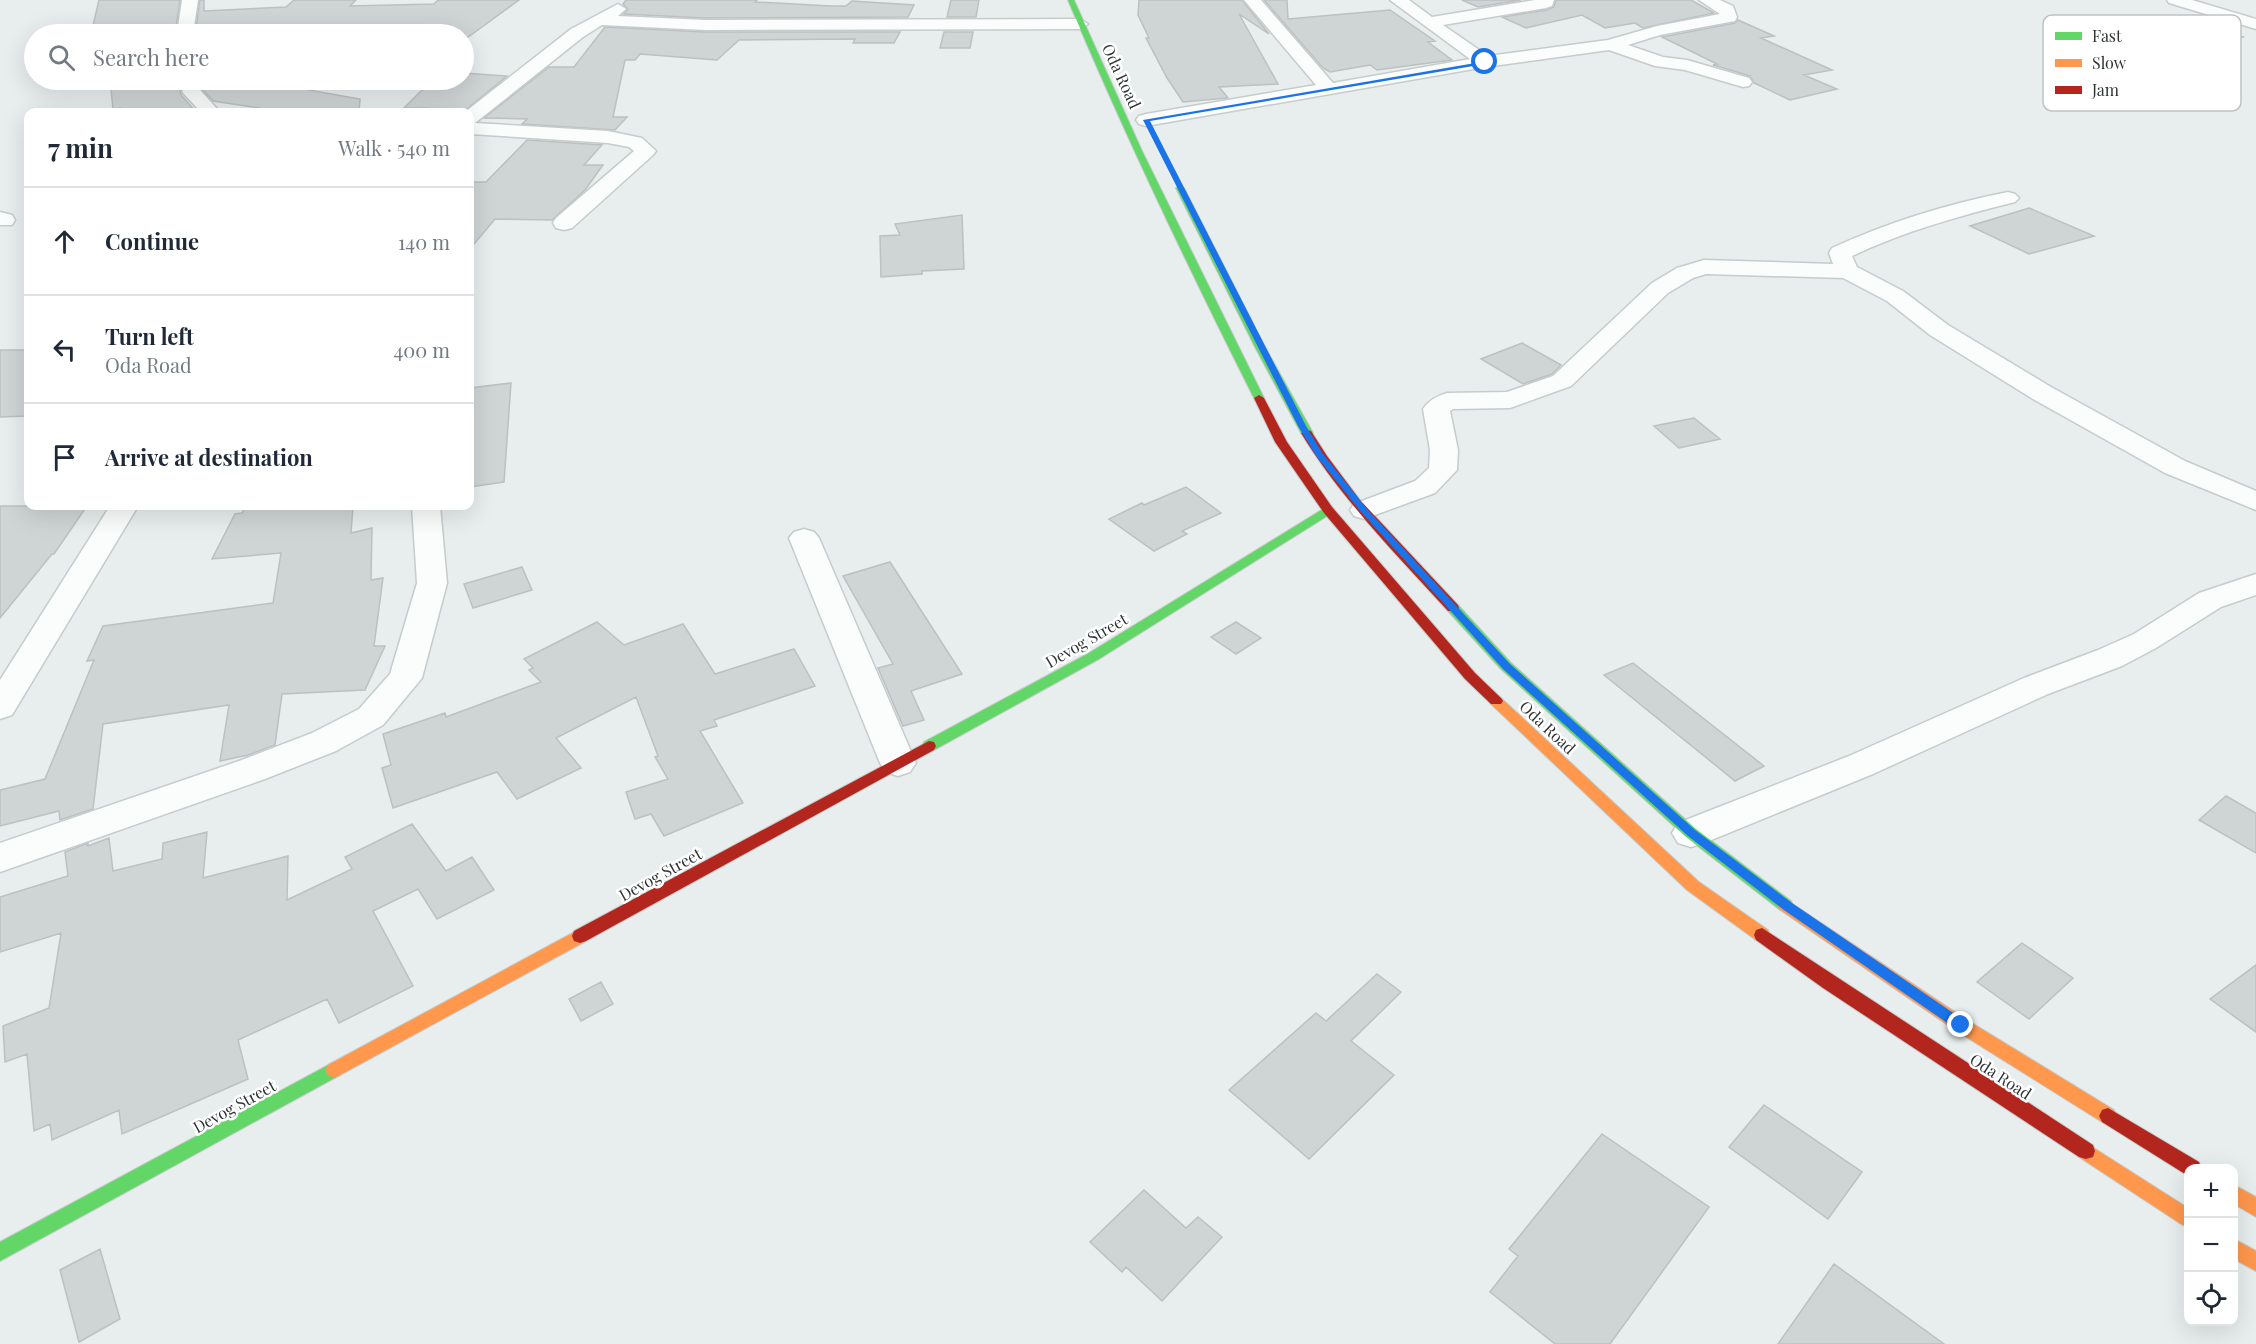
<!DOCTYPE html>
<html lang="en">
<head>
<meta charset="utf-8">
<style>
  body { margin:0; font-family:"Playfair Display",serif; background:#f6f6f7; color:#1f2937 }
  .controls { position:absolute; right:18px; bottom:18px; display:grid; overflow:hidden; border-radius:12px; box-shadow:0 6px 24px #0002 }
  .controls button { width:54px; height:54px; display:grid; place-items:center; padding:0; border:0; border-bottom:2px solid #e0e1e3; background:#fff; color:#1f2937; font:30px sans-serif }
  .stop { position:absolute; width:18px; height:18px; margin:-14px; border:4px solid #1a73e8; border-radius:50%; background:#fff }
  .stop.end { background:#1a73e8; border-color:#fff; box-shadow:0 2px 6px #0008 }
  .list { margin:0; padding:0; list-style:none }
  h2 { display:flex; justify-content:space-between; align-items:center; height:78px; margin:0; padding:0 24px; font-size:26px }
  h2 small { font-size:20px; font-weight:400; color:#747a83 }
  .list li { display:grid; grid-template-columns:39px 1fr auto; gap:18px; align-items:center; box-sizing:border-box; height:108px; padding:0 24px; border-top:2px solid #e0e1e3 }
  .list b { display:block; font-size:22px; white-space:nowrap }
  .list p { margin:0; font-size:20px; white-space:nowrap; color:#747a83 }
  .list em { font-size:20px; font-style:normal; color:#747a83 }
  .icon { flex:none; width:33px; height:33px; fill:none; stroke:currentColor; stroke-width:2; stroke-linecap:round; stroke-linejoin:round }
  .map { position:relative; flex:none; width:2256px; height:1344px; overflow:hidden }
  .search { position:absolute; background:#fff; box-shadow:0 6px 24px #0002; left:24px; top:24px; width:450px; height:66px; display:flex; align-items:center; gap:15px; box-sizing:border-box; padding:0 21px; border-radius:33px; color:#747a83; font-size:22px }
  .panel { position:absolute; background:#fff; box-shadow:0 6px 24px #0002; left:24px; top:108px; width:450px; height:402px; border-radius:12px }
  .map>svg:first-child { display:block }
  .building { fill:#cfd4d5; stroke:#bcc0c0; stroke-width:1.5 }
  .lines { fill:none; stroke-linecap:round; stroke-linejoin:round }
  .street-casing { stroke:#c6cbcb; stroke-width:3 }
  .fast-casing { stroke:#c6cbcb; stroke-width:2 }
  .slow-casing { stroke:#c6cbcb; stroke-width:2 }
  .jam-casing { stroke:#c6cbcb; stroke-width:2 }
  .street { fill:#fbfcfc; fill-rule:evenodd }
  .fast { fill:#63d668; fill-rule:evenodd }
  .slow { fill:#ff974d; fill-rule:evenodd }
  .jam { fill:#b3261e; fill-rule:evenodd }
  .route { fill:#1a73e8 }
  .labels { text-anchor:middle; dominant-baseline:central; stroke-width:5; stroke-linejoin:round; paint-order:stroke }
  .street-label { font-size:16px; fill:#2e3333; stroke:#fff }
  .key { fill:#fff; stroke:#c0c2c2; stroke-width:1.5 }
  .key-label { font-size:16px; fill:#2e3333 }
</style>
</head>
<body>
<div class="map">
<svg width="2256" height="1344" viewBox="0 0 2256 1344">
  <rect width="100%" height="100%" fill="#e7eeed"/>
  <!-- building -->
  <path class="building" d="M99 0H180L175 34H91Z
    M200 0H204V11L286 7 294 0H356L350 6 434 4 438 0H519L464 40V34H195Z
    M626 0H757L755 2 831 6H846L852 1 914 5 908 17 705 18 624 14 628 9 623 4Z
    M951 0H979L976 17H947Z
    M1139 0H1242L1269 34 1239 14 1278 84 1219 87 1228 98 1183 102 1167 78 1146 38H1149L1138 15Z
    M1264 0H1287L1288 19 1390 10 1435 41 1428 42 1452 60 1377 70 1370 65 1330 72 1323 68Z
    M1462 0H1521L1478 7Z
    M1556 0H1691L1714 13 1643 28 1635 23 1605 28 1582 15 1526 28 1502 17 1547 10 1554 7Z
    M1738 20 1774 36 1761 38 1832 70 1804 75 1837 89 1790 100 1754 83 1750 76 1717 66 1713 65 1717 64 1662 37 1735 23Z
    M2187 20 2243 37 2199 51 2145 33Z
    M605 27 705 32H900L894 43H853L855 39 739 40 717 60 640 54 635 60H625L613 117H627L615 130 522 124 527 119 484 118 549 67H574Z
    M944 32H973L970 48H940Z
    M464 73 507 76 463 112H421L427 108H404L432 80H464Z
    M110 80H178L181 95 196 112H126L121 108 113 109Z
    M200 80H253L360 99 359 112H286L213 101 203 90Z
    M331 80H409L399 87 326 82Z
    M527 140 602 145 584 165H603L585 190 552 220 495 219 470 249V182H486Z
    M2029 208 2094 236 2029 254 1970 226Z
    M962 215 964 269 922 271V274L881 277 880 236 900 235 895 224Z
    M1522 343 1561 365 1552 374 1523 384 1481 359Z
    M0 350H28V416L0 417Z
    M511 383 504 482 470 487V388Z
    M1694 418 1720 439 1679 448 1654 426Z
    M1186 487 1221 513 1182 531 1187 534 1154 551 1109 519 1142 503 1144 505Z
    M0 506H87L54 554H52L0 618Z
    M269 506H353L351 533 372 528 371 580 383 578 374 646H385L365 690 282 694 275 745 248 755 220 761 229 705 103 724 93 809 60 820 59 811 0 826V790L45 779 94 660 87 661 103 626 273 603 281 553 212 559 235 514 242 513 245 508Z
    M890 562 962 674 911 691 924 720 903 726 878 668 893 664 843 576Z
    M522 567 532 590 473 608 464 584Z
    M597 622 624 645 683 624 715 674 794 649 815 686 714 720 717 726 700 731 743 803 664 836 651 814 635 819 626 792 668 779 655 757 658 756 636 697 556 738 581 768 517 799 497 772 393 808 382 768 391 765 383 734 445 713 446 717 541 682 529 670 533 668 524 659Z
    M1236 622 1261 638 1236 654 1211 637Z
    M1633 663 1764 766 1735 781 1604 675Z
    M2226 796 2256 813V853L2199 820Z
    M412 824 446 871 472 857 494 890 437 919 418 889 373 911 413 986 339 1023 327 999 238 1040 248 1079 122 1134 119 1110 52 1140 50 1124 34 1131 27 1054 5 1062 3 1026 49 1008 61 933 0 952V897L68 876 65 852 88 843V846L109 838 113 871 162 859 163 843 207 832 203 878 288 856 287 900 352 869 345 857Z
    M2022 943 2073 978 2029 1019 1977 982Z
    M2256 965V1032L2210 999Z
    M1377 974 1401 992 1351 1041 1394 1075 1309 1159 1229 1090 1316 1013 1326 1021Z
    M601 982 613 1004 581 1021 569 999Z
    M1764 1105 1862 1172 1828 1219 1729 1147Z
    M1602 1134 1709 1207 1610 1344H1555L1490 1292 1518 1256 1509 1249Z
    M1144 1190 1186 1228 1198 1217 1222 1237 1162 1301 1126 1267 1122 1272 1090 1242Z
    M100 1249 120 1319 79 1342 60 1270Z
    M1834 1264 1944 1344H1778Z"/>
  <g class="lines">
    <defs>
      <path id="street" d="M182 0H198L193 34H177Z
        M1244 0H1261L1333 83 1470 59 1390 0H1409L1432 17 1535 0H1554L1552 6 1546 8 1443 25 1488 56 1608 40 1657 26 1720 14 1699 0H1720L1733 6 1737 17 1735 21 1660 35 1628 45 1663 57 1687 60 1749 78 1752 82 1749 86 1743 87 1685 70 1655 66 1609 50 1485 67 1146 126 1139 124 1136 120 1139 116 1146 114 1316 85Z
        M2167 0H2192L2256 19V29L2169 3Z
        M618 4 626 9 618 16 705 20 1080 19 1088 24 1080 29 705 30 602 25 583 37 475 123 608 131 642 138 656 151 653 155 572 228 564 230 556 228 553 223 556 218 634 151 629 147 608 143 470 134V112H465L571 29Z
        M180 80H198L201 91 220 112H201L183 93Z
        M2008 192 2015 194 2019 198 2015 202C1959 216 1905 231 1852 256L1857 267 1903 291 1948 325 2051 387 2185 461 2256 491V510L2165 473 2033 399 1930 335 1887 301 1843 278 1706 274 1693 278 1668 293 1571 386 1510 408 1453 409 1450 411 1458 450 1457 470 1435 493 1364 519 1354 516 1350 510 1354 504 1415 481 1429 468 1430 450 1423 409C1429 400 1437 396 1447 393L1507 392 1553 376 1652 283 1677 268 1704 260 1833 264 1829 253 1832 248C1889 222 1947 204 2008 192Z
        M0 212 12 215 15 220 12 225H0Z
        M110 506H138L12 715 0 719V680Z
        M412 506H440L447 583 422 678 383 725 336 751 265 779 0 872V843L239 761 312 733 359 709 390 674 417 583Z
        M804 529 814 532 819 538 916 763 910 772 898 776 886 772 880 763 789 538 794 532Z
        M2256 574V595L2221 607 2156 648 2122 666 2048 694 1873 774 1704 843 1691 847 1678 843 1672 833 1678 823 1849 756 2024 678 2098 650 2134 634 2199 593Z"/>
      <path id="fast" d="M1068 0H1074L1142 151 1264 398 1263 400 1259 401 1254 398C1188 267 1125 135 1068 0Z
        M1180 185 1184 188 1265 347 1313 433 1311 435 1307 436 1301 433 1255 347 1176 188Z
        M1328 506 1332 507 1334 510 1332 513 1099 659 934 750H924L922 746 924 742 1089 653Z
        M1453 604 1458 605 1511 663 1696 829 1791 901 1793 905 1791 909 1785 911 1779 909 1686 837 1501 669 1448 611 1447 608Z
        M334 1062 340 1065 343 1070 340 1075 0 1261V1242Z"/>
      <path id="slow" d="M1496 696 1501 698 1699 882 1768 930 1770 935 1768 940 1762 942 1756 940 1687 890 1491 704 1489 701Z
        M1785 899 1967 1020 2114 1110 2117 1116 2114 1122 2108 1124 2102 1122 1955 1030 1779 909 1777 905 1779 901Z
        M580 929 586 931 588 936 586 941 340 1075 334 1078 328 1075 325 1070 328 1065Z
        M2086 1143 2188 1208V1227L2181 1224 2079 1157 2077 1151 2079 1145Z
        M2234 1185 2256 1197V1217L2234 1204Z
        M2234 1239 2256 1251V1271L2234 1259Z"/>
      <path id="jam" d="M1259 395 1264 398 1287 442 1332 507 1475 673 1501 698 1503 701 1501 704H1491L1465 679 1324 513 1275 442 1254 398Z
        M1307 430 1311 431 1327 456 1360 500 1458 605 1459 608 1458 611H1448C1396 554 1342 500 1301 433Z
        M929 741 934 742 936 746 934 750 586 941 580 943 574 941 572 936 574 931Z
        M1762 928 2093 1145 2095 1151 2093 1157 2086 1159 2079 1157 1823 988 1756 940 1754 935 1756 930Z
        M2108 1108 2199 1162 2201 1168H2188V1175L2185 1174 2102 1122 2099 1116 2102 1110Z"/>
    </defs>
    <!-- street casing -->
    <use href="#street" class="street-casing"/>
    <!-- fast casing -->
    <use href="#fast" class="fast-casing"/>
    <!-- slow casing -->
    <use href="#slow" class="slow-casing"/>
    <!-- jam casing -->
    <use href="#jam" class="jam-casing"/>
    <!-- street -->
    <use href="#street" class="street"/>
    <!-- fast -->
    <use href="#fast" class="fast"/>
    <!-- slow -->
    <use href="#slow" class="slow"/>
    <!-- jam -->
    <use href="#jam" class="jam"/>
  </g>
  <!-- route -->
  <path class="route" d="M1487 61 1485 64 1150 121 1306 426 1323 454 1367 509 1510 664 1695 830 1792 903 1965 1021 1967 1025 1965 1029H1956L1784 910 1688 836 1503 669 1361 512 1317 457 1298 426 1143 120Z"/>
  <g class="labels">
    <!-- street labels -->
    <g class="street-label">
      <text transform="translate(1122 76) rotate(65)">Oda Road</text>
      <text transform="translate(1086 640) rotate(-30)">Devog Street</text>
      <text transform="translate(1548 727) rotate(43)">Oda Road</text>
      <text transform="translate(660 874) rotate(-29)">Devog Street</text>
      <text transform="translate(2001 1076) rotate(33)">Oda Road</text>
      <text transform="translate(234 1106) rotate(-29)">Devog Street</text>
    </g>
  </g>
  <!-- legend -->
  <rect x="2043" y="15" width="198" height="96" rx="9" class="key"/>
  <rect x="2055" y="32" width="27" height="8" fill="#63d668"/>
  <rect x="2055" y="59" width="27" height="8" fill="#ff974d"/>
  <rect x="2055" y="86" width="27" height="8" fill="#b3261e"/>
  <g class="key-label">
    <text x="2092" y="42">Fast</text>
    <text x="2092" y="69">Slow</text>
    <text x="2092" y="96">Jam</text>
  </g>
</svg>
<div class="controls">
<button>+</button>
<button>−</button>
<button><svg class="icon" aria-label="locate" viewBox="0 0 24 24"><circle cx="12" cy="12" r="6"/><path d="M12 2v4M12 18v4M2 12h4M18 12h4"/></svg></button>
</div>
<div class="stop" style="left:1485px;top:62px"></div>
<div class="stop end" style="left:1961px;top:1025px"></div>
<div class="search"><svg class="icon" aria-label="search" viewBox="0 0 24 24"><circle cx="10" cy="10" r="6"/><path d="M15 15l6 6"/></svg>Search here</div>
<section class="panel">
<h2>7 min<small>Walk · 540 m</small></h2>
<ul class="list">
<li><svg class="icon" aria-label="ahead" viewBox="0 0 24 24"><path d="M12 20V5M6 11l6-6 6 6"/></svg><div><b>Continue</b></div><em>140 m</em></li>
<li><svg class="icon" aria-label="left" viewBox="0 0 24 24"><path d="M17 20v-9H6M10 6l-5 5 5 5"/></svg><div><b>Turn left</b><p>Oda Road</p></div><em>400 m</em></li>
<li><svg class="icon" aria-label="arrive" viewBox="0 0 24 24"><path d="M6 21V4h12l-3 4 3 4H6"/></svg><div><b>Arrive at destination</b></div></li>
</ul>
</section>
</div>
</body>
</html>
